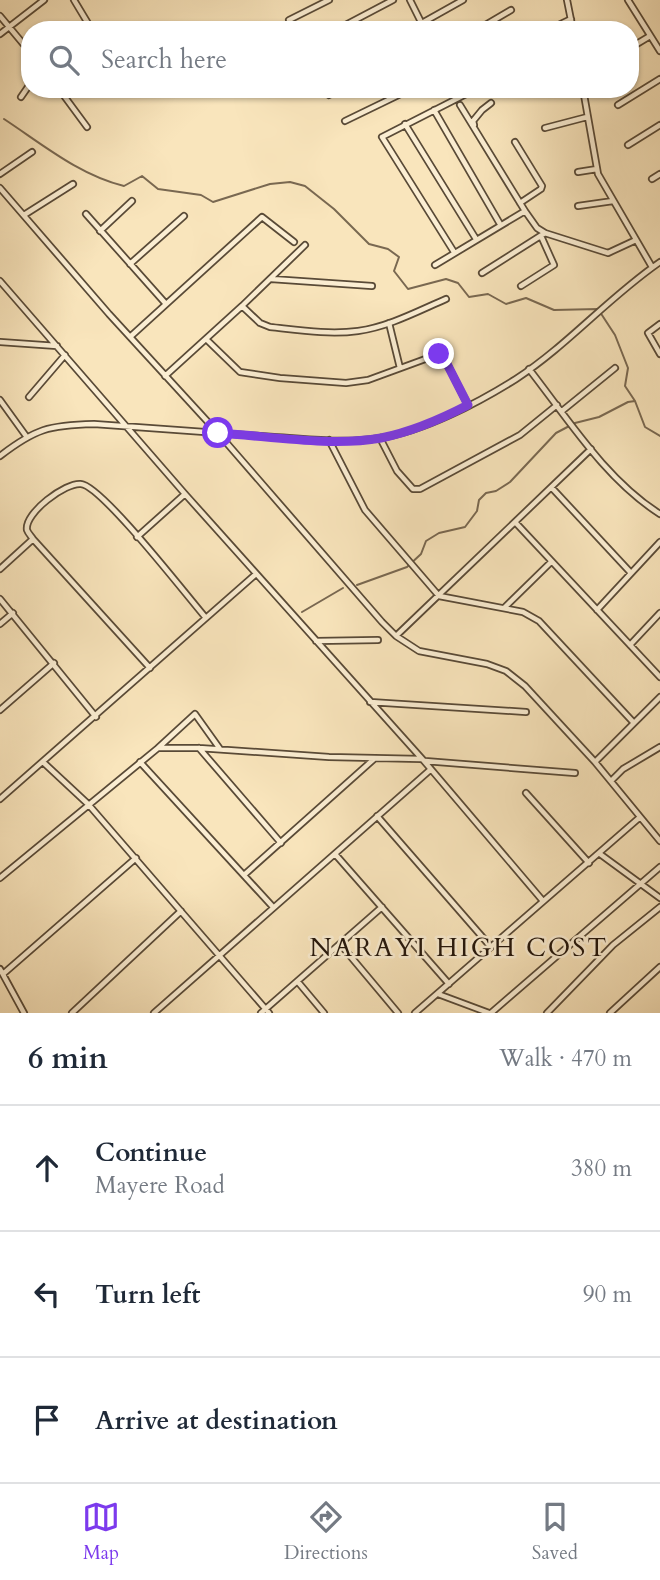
<!DOCTYPE html>
<html lang="en">
<head>
<meta charset="utf-8">
<style>
  body { margin:0; font-family:Cardo,serif; background:#f2f2f3; color:#1f2937 }
  .stop { position:absolute; width:21px; height:21px; margin:-16px; border:5px solid #7c3aed; border-radius:50%; background:#fff }
  .stop.end { background:#7c3aed; border-color:#fff; box-shadow:0 2px 7px #0008 }
  .list { margin:0; padding:0; list-style:none }
  h2 { display:flex; justify-content:space-between; align-items:center; height:91px; margin:0; padding:0 28px; font-size:30px }
  h2 small { font-size:23px; font-weight:400; color:#747a83 }
  .list li { display:grid; grid-template-columns:46px 1fr auto; gap:21px; align-items:center; box-sizing:border-box; height:126px; padding:0 28px; border-top:2px solid #e0e1e3 }
  .list b { display:block; font-size:26px; white-space:nowrap }
  .list p { margin:0; font-size:23px; white-space:nowrap; color:#747a83 }
  .list em { font-size:23px; font-style:normal; color:#747a83 }
  .icon { flex:none; width:38px; height:38px; fill:none; stroke:currentColor; stroke-width:2; stroke-linecap:round; stroke-linejoin:round }
  .map { position:relative; flex:none; width:660px; height:1013px; overflow:hidden }
  .search { position:absolute; background:#fff; box-shadow:0 2px 5px #0004; left:21px; right:21px; top:21px; height:77px; display:flex; align-items:center; gap:18px; box-sizing:border-box; padding:0 24px; border-radius:28px; color:#747a83; font-size:26px }
  .sheet { height:469px; background:#fff }
  nav { display:flex; justify-content:space-around; align-items:center; box-sizing:border-box; height:98px; border-top:2px solid #e0e1e3; background:#fff; font-size:19px; color:#747a83 }
  nav a { display:grid; justify-items:center; gap:4px }
  nav .on { color:#7c3aed }
  .map>svg:first-child { display:block }
  .lines { fill:none; stroke-linecap:round; stroke-linejoin:round }
  .stream { stroke:#796851; stroke-width:2 }
  .minor-casing { stroke:#594a37; stroke-width:8 }
  .minor { stroke:#fbeed3; stroke-width:4.5 }
  .route { stroke:#7c3aed; stroke-width:9 }
  .labels { text-anchor:middle; dominant-baseline:central; stroke-width:5; stroke-linejoin:round; paint-order:stroke }
  .quarter-label { font-size:26px; letter-spacing:2px; fill:#24160b; stroke:#fbeed3 }
</style>
</head>
<body>
<div class="map">
<svg width="660" height="1013" viewBox="0 0 660 1013">
  <rect width="100%" height="100%" fill="#f9e5bc"/>
  <filter id="stains"><feTurbulence type="fractalNoise" baseFrequency=".00286" numOctaves="4"/><feColorMatrix values="0 0 0 0 .2 0 0 0 0 .09 0 0 0 0 .02 0 0 0 .5 -.17"/></filter>
  <radialGradient id="worn" r=".72"><stop offset=".6" stop-color="#630" stop-opacity="0"/><stop offset="1" stop-color="#630" stop-opacity=".3"/></radialGradient>
  <g class="lines">
    <!-- stream -->
    <path class="stream" d="M4 119C42 144 79 175 124 186L142 176 158 189 201 195 213 202 270 184 290 182 305 186 334 209 369 244 388 249 399 257 394 271 408 289 446 279 458 283 469 297 488 294 506 304 526 298 554 310 598 309 615 335 628 368 625 386 635 401 645 427 660 436
      M357 585 407 567 421 554 426 541 439 533 465 527 477 511 479 500 486 493 496 491 510 482 556 433 575 423 599 417 628 402 635 401
      M302 612 343 588"/>
    <defs>
      <path id="minor" d="M74 0 92 30
        M410 0 425 30
        M567 0 573 30
        M628 0 660 51
        M0 16 30 52
        M289 20 329 0
        M422 23 463 0
        M336 30 393 0
        M394 30 401 26
        M477 30 511 10
        M548 30 571 19
        M0 34 44 0
        M630 48 650 36
        M59 89 87 127
        M458 89 462 96
        M583 89 598 174 652 267
        M329 95 341 89
        M21 97 30 84
        M460 105 525 211
        M618 105 660 79
        M434 110 500 224
        M345 121 411 89
        M405 124 476 239
        M474 125 473 121 482 110 491 103
        M545 128 587 117
        M515 142 542 186 541 189 520 203
        M628 145 660 125
        M578 172 597 169
        M0 174 32 152
        M652 179 660 174
        M0 188 109 314 218 433 382 622 396 636 419 651 487 664 506 671 525 686 595 762 660 841
        M578 206 613 201
        M86 214 166 304
        M24 215 73 184
        M100 231 132 201
        M454 252 382 137 476 89
        M130 264 184 216
        M435 265 525 211 537 228 545 233 608 253 636 240
        M482 273 545 233
        M271 279 372 286
        M0 281 185 494 424 761 543 901
        M521 286 554 265 541 236
        M242 306 260 323 270 327C298 330 329 335 358 331 388 327 418 311 446 299
        M389 323 400 368
        M660 324 648 333 660 354
        M130 337 262 217 294 242
        M206 339 240 372 280 378 346 383 368 380 439 354 444 358 468 405
        M0 342 57 346
        M529 369C568 419 606 480 660 514
        M165 376 242 306 305 245
        M29 397 65 355
        M0 400 26 436
        M562 411 615 368
        M380 438 397 471 413 489H420L520 435 557 405
        M329 440 365 510 439 596 523 612 539 621 634 723
        M0 456C35 429 49 425 94 424 154 428 214 433 274 437 309 439 345 444 380 438 424 431 478 403 516 379 568 345 609 297 660 262
        M552 488 631 573
        M515 522 660 677
        M137 537 185 494
        M0 569 33 539
        M0 599 96 717
        M504 608 551 562
        M597 610 660 542
        M0 624 13 613
        M396 636 591 449
        M316 641 378 640
        M630 645 660 613
        M150 668 33 539C31 536 28 533 27 530 24 513 66 482 81 484 102 486 187 596 206 618
        M370 702 526 712
        M0 710 54 663
        M158 748 195 714 220 749
        M199 748 281 843
        M425 761 575 773
        M43 762 88 804 269 1013
        M140 762 273 907
        M595 762 660 697
        M611 781 623 769 660 747
        M526 793 589 863
        M0 799 256 574
        M377 816 491 947
        M335 854 449 984
        M600 854 660 898
        M244 875 374 759
        M0 878 158 748H199L329 757 421 759
        M341 945 398 1013
        M0 969 24 1013
        M3 974 136 858
        M298 982 324 1013
        M438 994 489 1013
        M72 1013 181 911
        M154 1013 430 770
        M261 1013 382 907
        M415 1013 639 818
        M491 1013 660 867
        M547 1013 613 945 660 907
        M610 1013 660 967"/>
    </defs>
    <!-- minor casing -->
    <use href="#minor" class="minor-casing"/>
    <!-- minor -->
    <use href="#minor" class="minor"/>
  </g>
  <g class="lines">
    <!-- route -->
    <path class="route" d="M218 433C269 436 331 447 381 438 411 432 441 419 468 405L444 358 439 354"/>
  </g>
  <g class="labels">
    <!-- quarter labels -->
    <g class="quarter-label">
      <text x="459" y="947">NARAYI HIGH COST</text>
    </g>
  </g>
  <rect width="100%" height="100%" filter="url(#stains)"/>
  <rect width="100%" height="100%" fill="url(#worn)"/>
</svg>
<div class="stop" style="left:218px;top:433px"></div>
<div class="stop end" style="left:439px;top:354px"></div>
<div class="search"><svg class="icon" aria-label="search" viewBox="0 0 24 24"><circle cx="10" cy="10" r="6"/><path d="M15 15l6 6"/></svg>Search here</div>
</div>
<section class="sheet">
<h2>6 min<small>Walk · 470 m</small></h2>
<ul class="list">
<li><svg class="icon" aria-label="ahead" viewBox="0 0 24 24"><path d="M12 20V5M6 11l6-6 6 6"/></svg><div><b>Continue</b><p>Mayere Road</p></div><em>380 m</em></li>
<li><svg class="icon" aria-label="left" viewBox="0 0 24 24"><path d="M17 20v-9H6M10 6l-5 5 5 5"/></svg><div><b>Turn left</b></div><em>90 m</em></li>
<li><svg class="icon" aria-label="arrive" viewBox="0 0 24 24"><path d="M6 21V4h12l-3 4 3 4H6"/></svg><div><b>Arrive at destination</b></div></li>
</ul>
</section>
<nav>
<a class="on"><svg class="icon" aria-label="map" viewBox="0 0 24 24"><path d="M3 6l6-2 6 2 6-2v14l-6 2-6-2-6 2zM9 4v14M15 6v14"/></svg>Map</a>
<a><svg class="icon" aria-label="directions" viewBox="0 0 24 24"><path d="M12 3l9 9-9 9-9-9zM9 14v-3h6M13 9l2 2-2 2"/></svg>Directions</a>
<a><svg class="icon" aria-label="saved" viewBox="0 0 24 24"><path d="M7 4h10v16l-5-4-5 4z"/></svg>Saved</a>
</nav>
</body>
</html>
